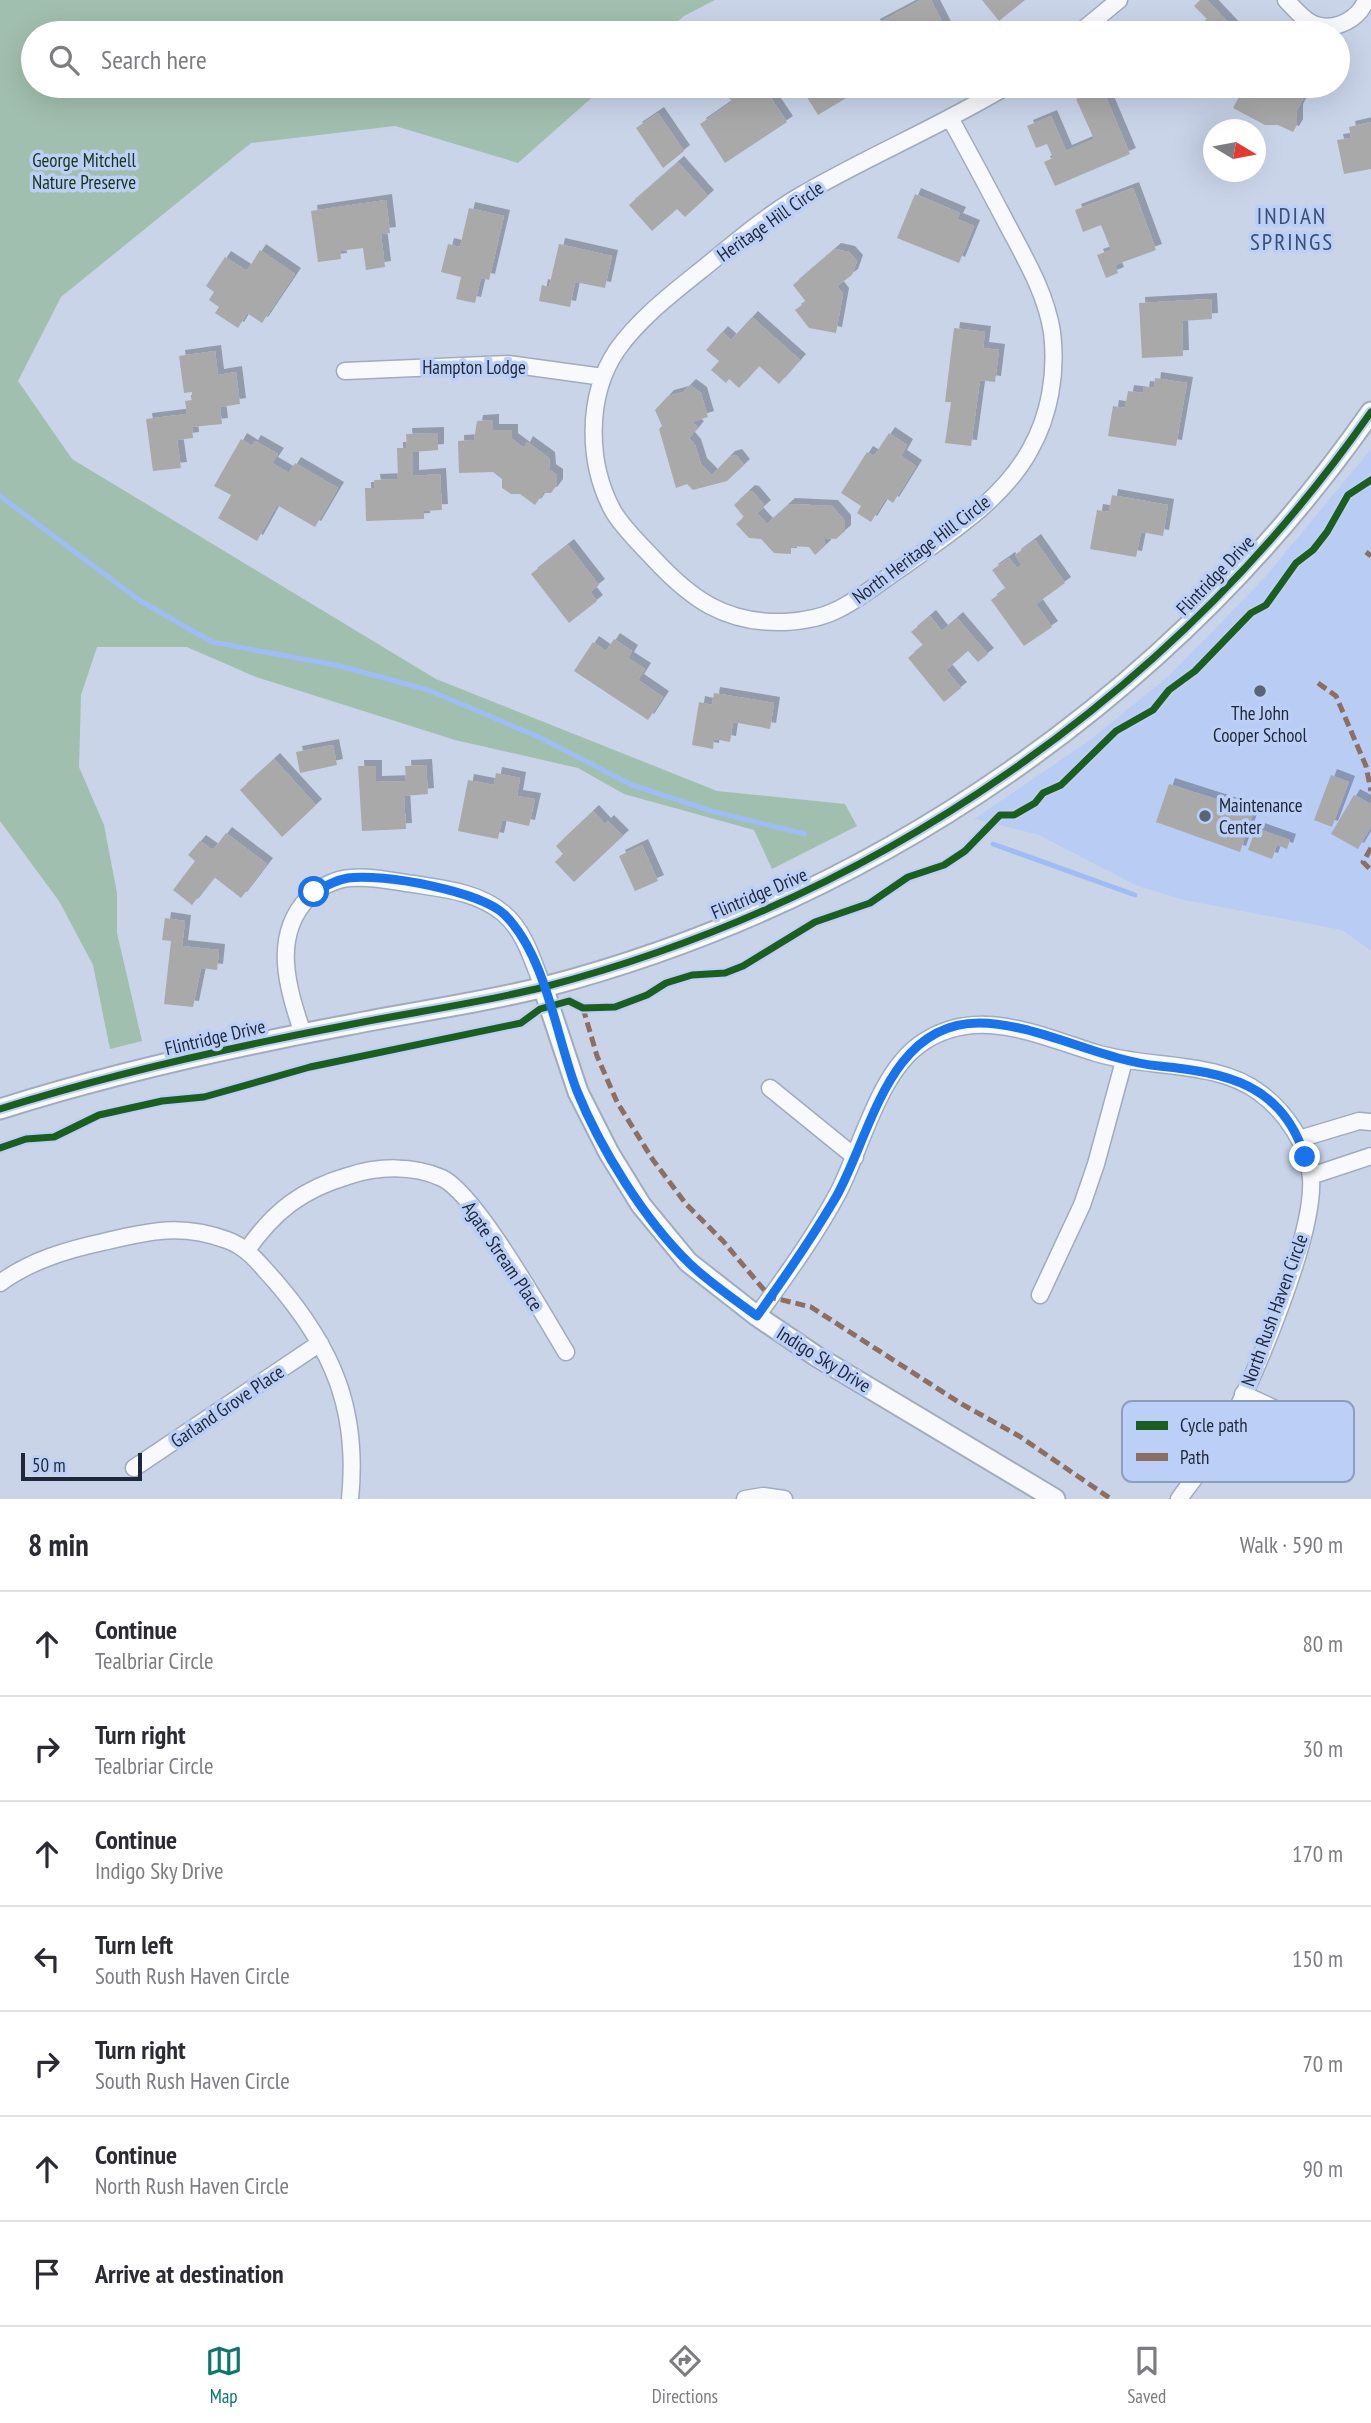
<!DOCTYPE html>
<html lang="en">
<head>
<meta charset="utf-8">
<style>
  body { margin:0; font-family:"PT Sans Narrow",sans-serif; background:#f7f7f7; color:#2b2b33 }
  .compass { position:absolute; left:1203px; top:119px; width:63px; height:63px; border-radius:50%; background:#fff; box-shadow:0 7px 28px #0002; rotate:100deg }
  .scale { position:absolute; left:21px; bottom:18px; width:121px; box-sizing:border-box; padding-left:7px; border:4px solid #1f283a; border-top:0; font-size:19px; line-height:24px; white-space:nowrap; color:#1f283a; -webkit-text-stroke:5px #bccff6; paint-order:stroke }
  .stop { position:absolute; width:21px; height:21px; margin:-16px; border:5px solid #1a73e8; border-radius:50%; background:#fff }
  .stop.end { background:#1a73e8; border-color:#fff; box-shadow:0 2px 7px #0008 }
  .list { margin:0; padding:0; list-style:none }
  h2 { display:flex; justify-content:space-between; align-items:center; height:91px; margin:0; padding:0 28px; font-size:30px }
  h2 small { font-size:23px; font-weight:400; color:#7c7c81 }
  .list li { display:grid; grid-template-columns:46px 1fr auto; gap:21px; align-items:center; box-sizing:border-box; height:105px; padding:0 28px; border-top:2px solid #e1e1e2 }
  .list b { display:block; font-size:26px; white-space:nowrap }
  .list p { margin:0; font-size:23px; white-space:nowrap; color:#7c7c81 }
  .list em { font-size:23px; font-style:normal; color:#7c7c81 }
  .icon { flex:none; width:38px; height:38px; fill:none; stroke:currentColor; stroke-width:2; stroke-linecap:round; stroke-linejoin:round }
  .map { position:relative; flex:none; width:1371px; height:1499px; overflow:hidden }
  .search { position:absolute; background:#fff; box-shadow:0 7px 28px #0002; left:21px; right:21px; top:21px; height:77px; display:flex; align-items:center; gap:18px; box-sizing:border-box; padding:0 24px; border-radius:38px; color:#7c7c81; font-size:26px }
  .sheet { height:826px; background:#fff }
  nav { display:flex; justify-content:space-around; align-items:center; box-sizing:border-box; height:98px; border-top:2px solid #e1e1e2; background:#fff; font-size:19px; color:#7c7c81 }
  nav a { display:grid; justify-items:center; gap:4px }
  nav .on { color:#0f766e }
  .map>svg:first-child { display:block }
  .built { fill:#b9ccf4 }
  .green { fill:#a1bfaf }
  .lines { fill:none; stroke-linecap:round; stroke-linejoin:round }
  .stream { stroke:#a0bcf4; stroke-width:5 }
  .building { fill:#a9a9a9; filter:url(#shadow) }
  .minor-casing { stroke:#a1abbd; stroke-width:19 }
  .tertiary-casing { stroke:#a1abbd; stroke-width:23 }
  .minor { stroke:#f7f9fc; stroke-width:16 }
  .tertiary { stroke:#f7f9fc; stroke-width:19 }
  .quiet { stroke:#8d6e63; stroke-width:5; stroke-dasharray:10 5; stroke-linecap:butt }
  .cycleway-casing { stroke:#bccff6; stroke-width:11 }
  .cycleway { stroke:#1b5e20; stroke-width:7 }
  .route { stroke:#1a73e8; stroke-width:9 }
  .poi-dot { fill:#5a6477; stroke:#bccff6; stroke-width:2.5 }
  .labels { text-anchor:middle; dominant-baseline:central; stroke-width:7; stroke-linejoin:round; paint-order:stroke }
  .park-label { font-size:19px; fill:#153616; stroke:#bccff6 }
  .street-label { font-size:19px; fill:#1f283a; stroke:#bccff6 }
  .poi-label { font-size:19px; fill:#1f283a; stroke:#bccff6 }
  .quarter-label { font-size:23px; letter-spacing:2px; fill:#3b4e77; stroke:#bccff6 }
  .key { fill:#bccff6; stroke:#8d9dbe; stroke-width:2 }
  .key-label { font-size:19px; fill:#1f283a }
</style>
</head>
<body>
<div class="map">
<svg width="1371" height="1499" viewBox="0 0 1371 1499">
  <defs>
    <filter id="shadow"><feDropShadow dx="6" dy="-6" stdDeviation="0" flood-color="#0004"/></filter>
  </defs>
  <rect width="100%" height="100%" fill="#c9d4e9"/>
  <!-- built -->
  <path class="built" d="M1371 449V951L1342 930 1184 900 1135 885 1039 835 974 819 1086 743 1170 675 1266 576Z"/>
  <!-- green -->
  <path class="green" d="M0 0H715L684 16 664 33H33V86H605L518 163 395 126 251 143 61 297 18 381 72 459 436 679 717 791 845 804 857 826 772 869 754 830 624 794 578 768 455 740 256 677 187 647H97L81 695 79 767 104 825 117 893V933L142 1041 110 1049 93 965 59 901 0 821Z"/>
  <g class="lines">
    <!-- stream -->
    <path class="stream" d="M0 496 142 602 212 642 340 666 428 690 541 738 632 785 715 812 805 834
      M993 844 1135 895"/>
  </g>
  <!-- building -->
  <path class="building" d="M921 0H931L948 33H878L874 25Z
    M982 0H1025L999 21Z
    M1200 0H1207L1238 33H1192L1207 19 1194 6Z
    M721 86H763L787 122 725 163 700 124 732 102Z
    M800 86H866L818 115Z
    M1245 86 1302 87 1303 99 1297 110V125L1293 132 1278 125H1265L1233 108Z
    M1102 88 1130 154 1055 186 1044 162 1053 158 1047 144 1036 148 1027 126 1051 116 1066 151 1094 139 1076 99Z
    M658 113 684 151 663 168 636 128Z
    M1371 122V169L1344 174 1337 140 1351 138 1349 127Z
    M678 162 708 196 685 217 677 209 652 231 629 205Z
    M1133 188 1156 250 1115 265 1118 273 1106 278 1097 255 1111 250 1101 225 1083 232 1075 210Z
    M915 194 960 213 957 219 974 226 959 263 897 238Z
    M386 200 390 233 381 234 385 267 366 270 363 248 340 251 341 259 318 262 311 211Z
    M469 208 504 216 489 280 481 278 475 303 456 299 461 277 441 272 448 244 460 247Z
    M559 244 612 256 605 288 575 282 570 307 539 301 542 285 549 287Z
    M835 249 849 252 857 261 852 275 837 286 843 294 836 333 809 328 795 310 806 302 793 285Z
    M260 250 295 274 262 323 247 313 238 328 215 313 219 307 209 300 214 292 206 286 225 257 247 271Z
    M1211 299 1212 319 1182 321 1183 356 1142 358 1139 303Z
    M752 317 800 360 779 384 759 366 739 388 729 379 726 383 711 370 719 361 706 350 722 332 731 340Z
    M954 328 985 332 983 348 999 350 995 382 980 380 971 446 945 443 951 402H945Z
    M215 351 218 375 236 372 240 404 220 407 222 424 192 427 193 438 177 440 181 468 153 471 146 419 187 414 185 401 192 400V392L184 393 179 356Z
    M1155 378 1187 383 1176 446 1108 436 1113 406 1125 408 1128 391 1143 393 1144 387 1154 388Z
    M690 385 701 393 708 417 692 422 698 427 689 438 695 445 701 464 712 475 729 457 736 455 744 465 727 481 693 490 687 484 676 488 659 429 662 426 655 410 668 396 683 392Z
    M493 420V430H512V439L524 448 527 442 549 458 550 470 557 475V485L551 493H543L535 505 520 494H511L502 488V479L493 472 459 473 458 441 474 440 477 421Z
    M438 433V450L413 452V476L440 474 442 510 424 511V519L366 521 365 488H375L374 480 398 479 397 448H407L406 434Z
    M889 433 907 445 901 456 916 466 893 503 886 498 871 522 857 513 861 506 841 493 867 452 874 456Z
    M241 439 252 446 255 441 278 454 272 463 289 473 295 463 338 488 315 527 277 505 257 541 218 518 231 495 214 486Z
    M749 491 753 492 765 506 757 513 767 524 789 504 832 506 845 521V531L836 539 825 538V546L815 555 809 547 791 546V554L774 553 761 539 749 538 736 524 744 517 734 505Z
    M1112 495 1168 505 1163 536 1141 532 1136 557 1090 549 1097 510 1109 512Z
    M1035 540 1065 583 1036 604 1052 627 1024 646 991 600 1006 589 992 570 1009 558 1017 568 1022 565 1015 555Z
    M568 545 599 585 590 592 597 601 569 623 531 574Z
    M930 616 942 631 957 618 988 654 978 662 968 651 946 670 961 688 944 702 908 658 923 645 911 632Z
    M614 639 632 651 628 658 645 669 638 680 663 697 648 720 574 671 593 642 606 651Z
    M714 693 774 703 770 729 733 722 730 742 714 739 713 749 692 745 699 702 712 705Z
    M333 745 337 765 300 773 296 752Z
    M274 759 316 805 282 837 240 790Z
    M426 765 428 794 404 796 406 829 362 831 358 766H376V782L406 781 405 766Z
    M496 773 520 778 517 796 535 799 529 826 502 820 498 839 458 831 468 780 494 785Z
    M1331 775 1349 782 1332 827 1314 820Z
    M1169 784 1254 811 1240 852 1156 822Z
    M1354 795 1371 804V827L1358 849 1331 834Z
    M593 811 605 824 608 821 623 836 574 882 555 862 563 854 556 846Z
    M1256 828 1290 840 1287 849 1277 845 1272 859 1248 850Z
    M226 833 267 864 241 898 214 877 192 905 173 890 195 861 188 855 200 841 213 850Z
    M642 845 658 881 635 891 619 856Z
    M165 918 185 921 182 946 219 950 217 970 201 968 193 1007 164 1004 171 941 162 940Z"/>
  <g class="lines">
    <defs>
      <path id="minor" d="M1286 0C1294 8 1305 22 1316 25 1336 31 1359 19 1366 0
        M1079 33 1119 0
        M950 118C970 154 989 190 1008 226 1026 260 1046 294 1052 332 1057 372 1050 415 1030 450 1002 501 947 535 901 568 880 582 860 599 837 610 821 618 803 621 785 622 725 624 691 599 653 558 639 543 623 528 613 511 587 463 586 396 617 350 639 319 670 295 700 271 731 246 763 218 798 197 866 157 939 127 1007 86
        M345 371 508 364 603 377
        M303 1034C288 989 271 937 308 898 318 888 335 879 350 878 371 876 393 881 413 884 445 889 478 892 503 913 525 931 533 962 543 987
        M770 1088 855 1157
        M1299 1139 1359 1121 1371 1122
        M1311 1176 1371 1156
        M247 1250C274 1211 303 1189 348 1176 378 1166 413 1165 442 1178 476 1194 544 1316 566 1352
        M0 1283C30 1261 66 1250 103 1242 149 1231 181 1223 227 1240 249 1248 260 1265 275 1281 333 1348 359 1410 350 1499
        M1040 1295 1082 1205 1096 1164 1124 1061
        M757 1316C785 1277 815 1236 838 1193 861 1149 878 1075 919 1045 975 1004 1037 1035 1096 1053 1148 1069 1217 1060 1260 1093 1285 1111 1309 1146 1311 1178 1315 1236 1255 1375 1227 1429 1215 1454 1195 1476 1179 1499
        M1226 1432 1291 1461 1311 1459 1319 1440 1308 1424 1243 1394
        M134 1468 320 1343
        M745 1499 763 1496 784 1499"/>
      <path id="tertiary" d="M543 987 578 1092 609 1153 641 1205 688 1262 757 1316 816 1356 1055 1499
        M0 1109C114 1073 231 1047 348 1025 413 1012 480 1003 544 987 877 900 1174 694 1371 412"/>
    </defs>
    <!-- minor casing -->
    <use href="#minor" class="minor-casing"/>
    <!-- tertiary casing -->
    <use href="#tertiary" class="tertiary-casing"/>
    <!-- minor -->
    <use href="#minor" class="minor"/>
    <!-- tertiary -->
    <use href="#tertiary" class="tertiary"/>
    <!-- quiet -->
    <path class="quiet" d="M1366 552 1371 556
      M1318 683 1336 696 1366 766 1371 791
      M1371 848 1363 862 1371 870
      M583 1008 597 1056 617 1102 653 1160 686 1204 723 1241 770 1297 811 1307 960 1403 1019 1436 1111 1499"/>
    <defs>
      <path id="cycleway" d="M0 1109C114 1073 231 1047 348 1025 413 1012 480 1003 544 987 877 900 1174 694 1371 412
        M0 1148 26 1139 54 1137 99 1115 162 1101 204 1097 310 1067 521 1023 540 1009 569 1001 583 1008 615 1007 647 995 666 983 692 975 725 973 743 966 815 922 870 903 908 877 944 865 965 851 1000 815H1014L1035 803 1043 793 1061 785 1116 731 1153 710 1169 690 1195 671 1251 613 1266 605 1296 563 1313 550 1327 532 1348 495 1371 480"/>
    </defs>
    <!-- cycleway casing -->
    <use href="#cycleway" class="cycleway-casing"/>
    <!-- cycleway -->
    <use href="#cycleway" class="cycleway"/>
  </g>
  <g class="lines">
    <!-- route -->
    <path class="route" d="M314 892C325 886 336 880 348 878 382 873 481 891 505 915 547 958 556 1037 577 1091 600 1148 645 1221 690 1264 710 1283 734 1299 757 1316 785 1277 812 1238 836 1197 871 1135 888 1023 979 1023 1036 1023 1099 1060 1159 1066 1226 1073 1282 1083 1305 1157"/>
  </g>
  <!-- markers -->
  <g class="poi-dot">
    <circle cx="1260" cy="691" r="7"/>
    <circle cx="1205" cy="816" r="7"/>
  </g>
  <g class="labels">
    <!-- park labels -->
    <g class="park-label">
      <text x="84" y="160">George Mitchell<tspan x="84" dy="22">Nature Preserve</tspan></text>
    </g>
    <!-- street labels -->
    <g class="street-label">
      <text transform="translate(770 221) rotate(-35)">Heritage Hill Circle</text>
      <text x="474" y="367">Hampton Lodge</text>
      <text transform="translate(921 549) rotate(-37)">North Heritage Hill Circle</text>
      <text transform="translate(1215 575) rotate(-46)">Flintridge Drive</text>
      <text transform="translate(759 893) rotate(-23)">Flintridge Drive</text>
      <text transform="translate(215 1037) rotate(-13)">Flintridge Drive</text>
      <text transform="translate(503 1256) rotate(56)">Agate Stream Place</text>
      <text transform="translate(1274 1310) rotate(-70)">North Rush Haven Circle</text>
      <text transform="translate(824 1359) rotate(32)">Indigo Sky Drive</text>
      <text transform="translate(227 1406) rotate(-34)">Garland Grove Place</text>
    </g>
    <!-- poi labels -->
    <g class="poi-label">
      <text x="1260" y="713">The John<tspan x="1260" dy="22">Cooper School</tspan></text>
      <text x="1219" y="805" text-anchor="start">Maintenance<tspan x="1219" dy="22">Center</tspan></text>
    </g>
    <!-- quarter labels -->
    <g class="quarter-label">
      <text x="1292" y="215">INDIAN<tspan x="1292" dy="26">SPRINGS</tspan></text>
    </g>
  </g>
  <!-- legend -->
  <rect x="1122" y="1401" width="232" height="81" rx="10" class="key"/>
  <rect x="1136" y="1421" width="32" height="9" fill="#1b5e20"/>
  <rect x="1136" y="1453" width="32" height="8" fill="#8d6e63"/>
  <g class="key-label">
    <text x="1180" y="1432">Cycle path</text>
    <text x="1180" y="1464">Path</text>
  </g>
</svg>
<svg class="compass" viewBox="-18 -18 36 36"><path d="M0-13l5 13h-10z" fill="#e53935"/><path d="M0 13l5-13h-10z" fill="#7c7c81"/></svg>
<div class="scale">50 m</div>
<div class="stop" style="left:314px;top:892px"></div>
<div class="stop end" style="left:1305px;top:1157px"></div>
<div class="search"><svg class="icon" aria-label="search" viewBox="0 0 24 24"><circle cx="10" cy="10" r="6"/><path d="M15 15l6 6"/></svg>Search here</div>
</div>
<section class="sheet">
<h2>8 min<small>Walk · 590 m</small></h2>
<ul class="list">
<li><svg class="icon" aria-label="ahead" viewBox="0 0 24 24"><path d="M12 20V5M6 11l6-6 6 6"/></svg><div><b>Continue</b><p>Tealbriar Circle</p></div><em>80 m</em></li>
<li><svg class="icon" aria-label="right" viewBox="0 0 24 24"><path d="M7 20v-9h11M14 6l5 5-5 5"/></svg><div><b>Turn right</b><p>Tealbriar Circle</p></div><em>30 m</em></li>
<li><svg class="icon" aria-label="ahead" viewBox="0 0 24 24"><path d="M12 20V5M6 11l6-6 6 6"/></svg><div><b>Continue</b><p>Indigo Sky Drive</p></div><em>170 m</em></li>
<li><svg class="icon" aria-label="left" viewBox="0 0 24 24"><path d="M17 20v-9H6M10 6l-5 5 5 5"/></svg><div><b>Turn left</b><p>South Rush Haven Circle</p></div><em>150 m</em></li>
<li><svg class="icon" aria-label="right" viewBox="0 0 24 24"><path d="M7 20v-9h11M14 6l5 5-5 5"/></svg><div><b>Turn right</b><p>South Rush Haven Circle</p></div><em>70 m</em></li>
<li><svg class="icon" aria-label="ahead" viewBox="0 0 24 24"><path d="M12 20V5M6 11l6-6 6 6"/></svg><div><b>Continue</b><p>North Rush Haven Circle</p></div><em>90 m</em></li>
<li><svg class="icon" aria-label="arrive" viewBox="0 0 24 24"><path d="M6 21V4h12l-3 4 3 4H6"/></svg><div><b>Arrive at destination</b></div></li>
</ul>
</section>
<nav>
<a class="on"><svg class="icon" aria-label="map" viewBox="0 0 24 24"><path d="M3 6l6-2 6 2 6-2v14l-6 2-6-2-6 2zM9 4v14M15 6v14"/></svg>Map</a>
<a><svg class="icon" aria-label="directions" viewBox="0 0 24 24"><path d="M12 3l9 9-9 9-9-9zM9 14v-3h6M13 9l2 2-2 2"/></svg>Directions</a>
<a><svg class="icon" aria-label="saved" viewBox="0 0 24 24"><path d="M7 4h10v16l-5-4-5 4z"/></svg>Saved</a>
</nav>
</body>
</html>
